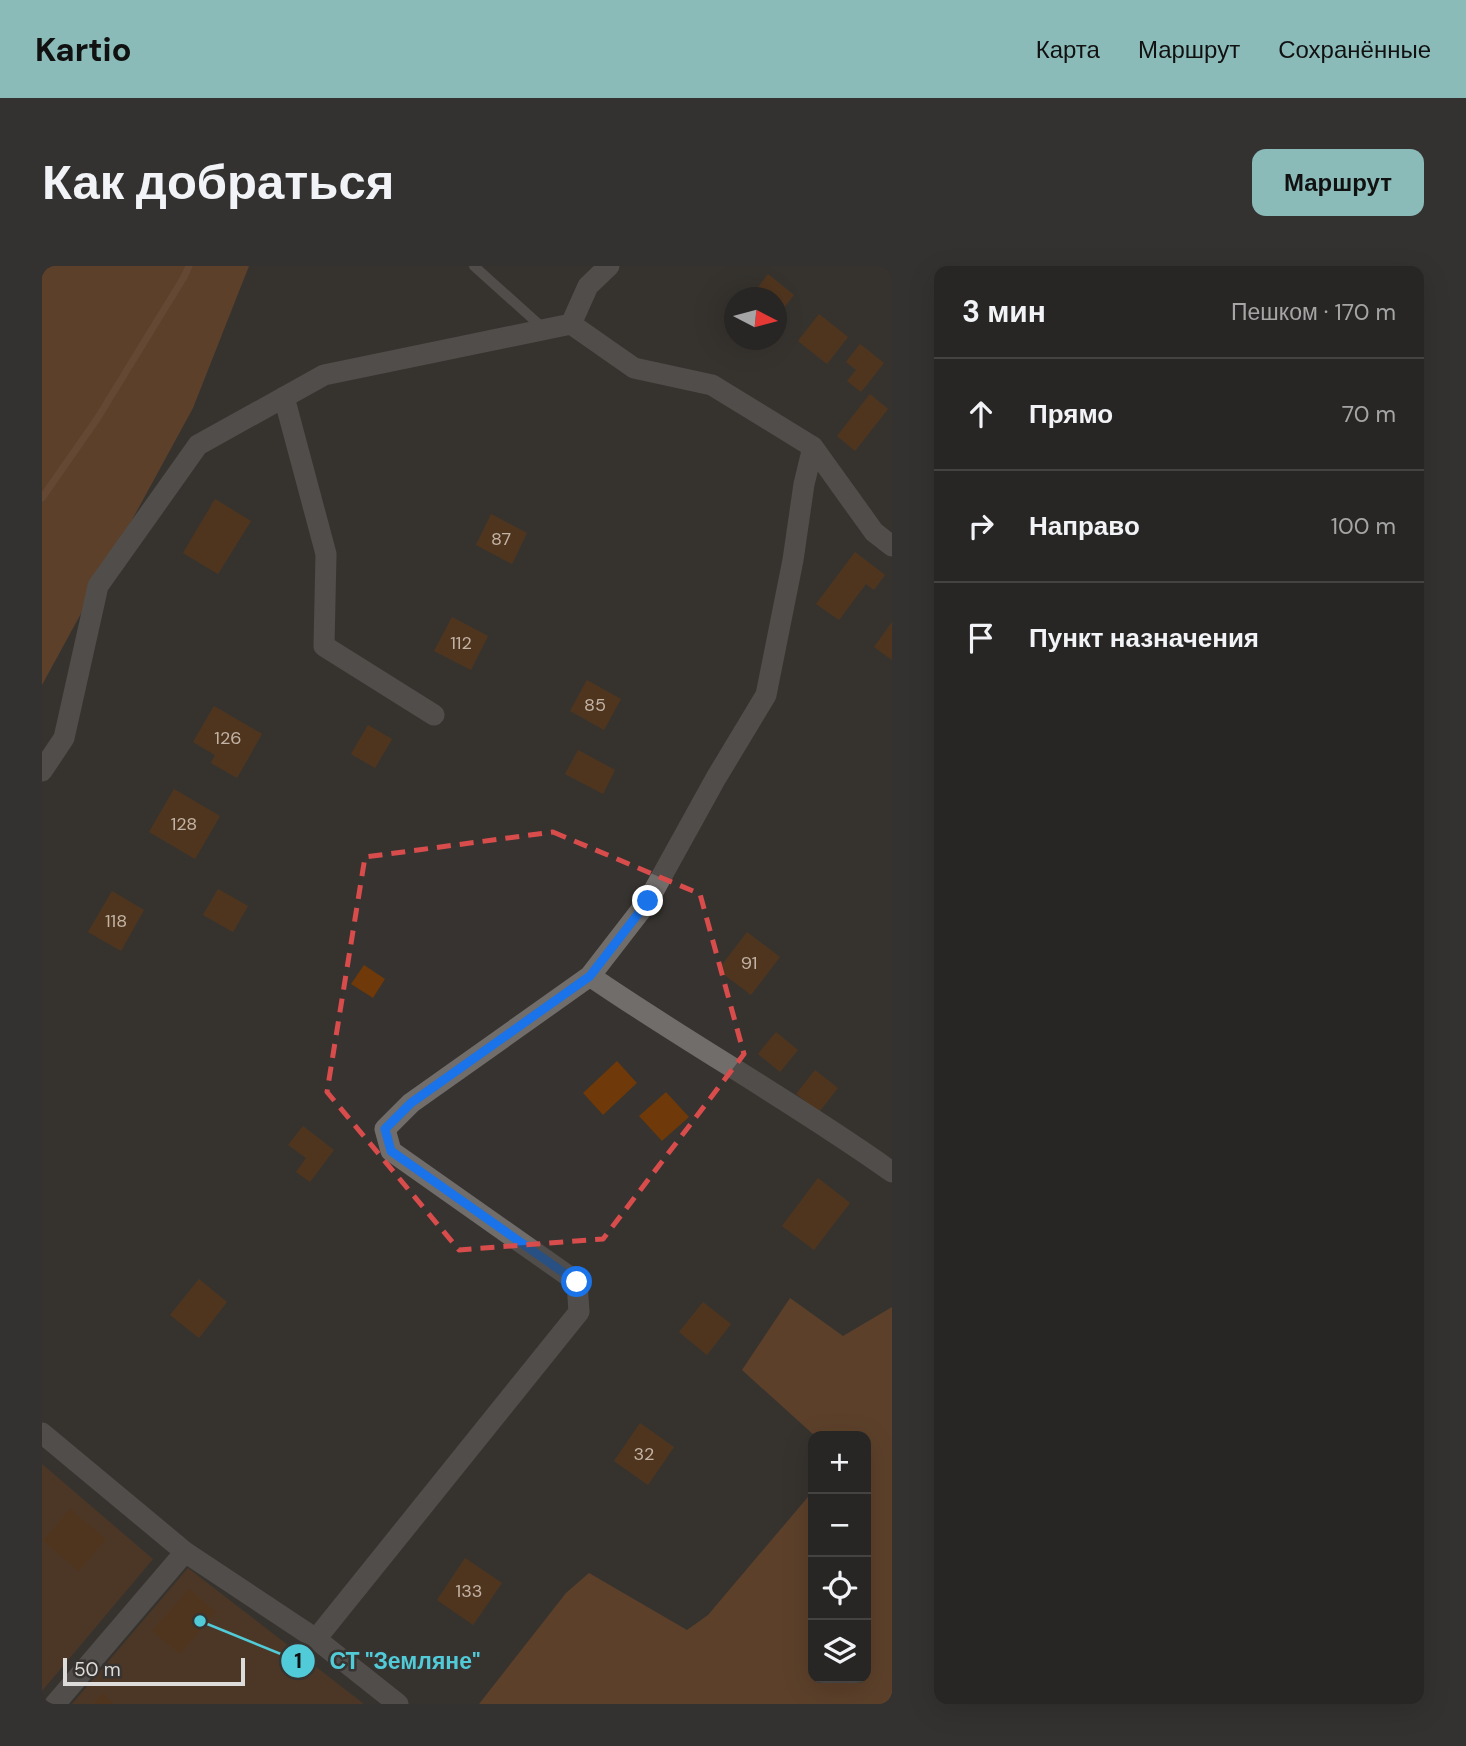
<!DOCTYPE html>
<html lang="ru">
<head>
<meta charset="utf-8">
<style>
  body { margin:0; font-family:"DM Sans",sans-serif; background:#343231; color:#f1f3f6 }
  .controls { position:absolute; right:21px; bottom:21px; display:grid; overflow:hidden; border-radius:14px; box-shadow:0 7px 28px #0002 }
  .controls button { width:63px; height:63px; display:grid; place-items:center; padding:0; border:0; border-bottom:2px solid #444341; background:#282624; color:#f1f3f6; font:35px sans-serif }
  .compass { position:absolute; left:682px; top:21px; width:63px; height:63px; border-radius:50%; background:#282624; box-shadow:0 7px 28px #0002; rotate:96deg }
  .scale { position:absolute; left:21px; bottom:18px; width:182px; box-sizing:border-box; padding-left:7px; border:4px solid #dedcdb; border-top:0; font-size:19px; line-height:24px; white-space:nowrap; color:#dedcdb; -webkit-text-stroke:5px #363330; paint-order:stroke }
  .stop { position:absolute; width:21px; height:21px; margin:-16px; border:5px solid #1a73e8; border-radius:50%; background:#fff }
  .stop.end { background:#1a73e8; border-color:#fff; box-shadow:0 2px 7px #0008 }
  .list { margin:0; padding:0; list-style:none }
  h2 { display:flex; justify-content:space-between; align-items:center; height:91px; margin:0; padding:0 28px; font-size:30px }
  h2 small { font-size:23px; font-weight:400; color:#a5a5a6 }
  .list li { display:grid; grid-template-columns:46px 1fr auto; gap:21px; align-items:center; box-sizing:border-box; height:112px; padding:0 28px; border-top:2px solid #444341 }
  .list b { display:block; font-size:26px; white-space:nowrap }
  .list em { font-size:23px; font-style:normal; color:#a5a5a6 }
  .icon { flex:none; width:38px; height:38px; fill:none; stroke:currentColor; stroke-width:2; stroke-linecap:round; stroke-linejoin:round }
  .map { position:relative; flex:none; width:850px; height:1438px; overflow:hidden; border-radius:14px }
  header { display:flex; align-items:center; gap:42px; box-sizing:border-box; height:98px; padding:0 35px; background:#8bbbb9; color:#111 }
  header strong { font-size:33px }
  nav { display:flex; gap:38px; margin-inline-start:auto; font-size:24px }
  .intro { display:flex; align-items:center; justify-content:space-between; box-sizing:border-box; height:168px; padding:0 42px }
  h1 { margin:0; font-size:49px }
  .button { padding:18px 32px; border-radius:14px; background:#8bbbb9; color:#111; font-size:24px; font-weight:700 }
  main { display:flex; gap:42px; padding:0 42px }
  aside { flex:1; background:#282624; border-radius:14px; box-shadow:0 7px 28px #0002 }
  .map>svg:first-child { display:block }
  .green { fill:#673c1c }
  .forest { fill:#895025 }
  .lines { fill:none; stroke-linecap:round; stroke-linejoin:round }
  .stream { stroke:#9d6339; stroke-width:7 }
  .building { fill:#6f3909 }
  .lane { stroke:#706d6a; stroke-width:10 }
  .street { stroke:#706d6a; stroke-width:21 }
  .route { stroke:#1a73e8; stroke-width:9 }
  .marked { fill:none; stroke:#d84c4c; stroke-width:5; stroke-dasharray:14 9; stroke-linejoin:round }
  .labels { text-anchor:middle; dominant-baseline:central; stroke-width:5; stroke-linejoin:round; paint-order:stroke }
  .number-label { font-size:18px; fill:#c2b3a6 }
  .leader { fill:none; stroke:#52cbd8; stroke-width:2.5 }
  .callout-dot { fill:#52cbd8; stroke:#363330; stroke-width:2.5 }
  .mark-label { font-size:21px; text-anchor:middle; font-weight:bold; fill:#111 }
  .callout-label { font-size:23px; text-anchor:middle; font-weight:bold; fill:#52cbd8; stroke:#363330; stroke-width:5; stroke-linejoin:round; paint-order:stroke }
</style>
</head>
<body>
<header>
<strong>Kartio</strong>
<nav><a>Карта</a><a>Маршрут</a><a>Сохранённые</a></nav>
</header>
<div class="intro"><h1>Как добраться</h1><a class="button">Маршрут</a></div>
<main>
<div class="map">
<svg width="850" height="1438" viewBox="0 0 850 1438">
  <rect width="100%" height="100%" fill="#363330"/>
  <!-- green -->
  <path class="green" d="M0 1198 111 1293 0 1425Z
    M146 1302 322 1438H30Z"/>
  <!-- forest -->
  <path class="forest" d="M0 0H207L151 142 0 419Z
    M748 1032 801 1070 850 1041V1438H437L524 1327 547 1307 645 1364 666 1349 771 1225V1412H824V1170H773L700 1104Z"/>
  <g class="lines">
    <!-- stream -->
    <path class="stream" d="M0 232 55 153 142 11 147 0"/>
  </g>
  <!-- building -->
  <path class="building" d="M726 8 752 29 734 52V32H708Z
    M777 48 806 71 785 98 756 75Z
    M818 78 842 97 819 126 805 115 814 104 804 96Z
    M828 128 846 143 813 185 795 170Z
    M173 233 209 255 176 308 141 287Z
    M449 248 485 267 470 298 434 279Z
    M813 286 843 309 832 324 824 318 797 354 774 338Z
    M410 351 446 370 429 404 392 385Z
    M850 356V394L832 381Z
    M545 414 579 433 562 464 528 445Z
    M172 440 220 468 195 512 169 497 173 489 151 476Z
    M326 459 350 473 333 502 309 488Z
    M536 484 573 504 561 528 523 508Z
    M132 523 178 550 153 593 107 566Z
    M176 623 206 640 191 666 161 649Z
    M70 625 102 644 79 685 46 666Z
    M705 666 738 691 709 729 676 704Z
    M322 699 343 713 331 732 309 718Z
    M734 766 756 784 738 806 716 788Z
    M575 795 595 817 561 849 541 827Z
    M773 804 796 822 777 846 754 828Z
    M624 826 647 851 620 875 597 850Z
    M261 860 292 884 268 916 254 906 264 892 246 879Z
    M776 912 808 937 772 984 740 960Z
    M157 1013 185 1036 157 1072 128 1049Z
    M661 1036 689 1058 665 1089 637 1066Z
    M598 1157 632 1181 606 1219 572 1195Z
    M28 1243 64 1273 37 1305 1 1275Z
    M423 1292 460 1317 431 1359 395 1334Z
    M147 1323 174 1346 138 1388 110 1365Z
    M60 1427 72 1438H51Z"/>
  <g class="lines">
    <!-- lane -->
    <path class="lane" d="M432 0 502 63"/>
    <!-- street -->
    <path class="street" d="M529 58 592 102 670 119 771 181 832 266 850 280
      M242 131 284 288 282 380 392 449
      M0 505 22 472 56 320 156 179 282 109 529 58 546 20 567 0
      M548 710C647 778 752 836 850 906
      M0 1167 143 1286 274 1373 356 1438
      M274 1373 537 1046 535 1016 349 885 343 863 369 837 548 710 606 635 674 512 724 429 751 294 762 218 771 181
      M13 1438 143 1286"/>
  </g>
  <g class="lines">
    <!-- route -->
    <path class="route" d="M535 1016 349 885 343 863 369 837 548 710 606 635"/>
  </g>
  <!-- marked area -->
  <path d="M0 0H850V1438H0ZM511 566 658 628 702 788 561 973 417 984 285 826 323 591Z" fill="#363330" fill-opacity=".55" fill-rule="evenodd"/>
  <path class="marked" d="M511 566 658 628 702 788 561 973 417 984 285 826 323 591Z"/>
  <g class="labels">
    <!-- number labels -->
    <g class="number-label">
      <text x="459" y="273">87</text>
      <text x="419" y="377">112</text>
      <text x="553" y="439">85</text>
      <text x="186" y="472">126</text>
      <text x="142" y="558">128</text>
      <text x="74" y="655">118</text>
      <text x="707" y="697">91</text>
      <text x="602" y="1188">32</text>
      <text x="427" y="1325">133</text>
    </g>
  </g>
  <!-- callouts -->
  <path class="leader" d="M158 1355L256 1395"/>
  <g class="callout-dot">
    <circle cx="158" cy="1355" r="7"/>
    <circle cx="256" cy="1395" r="18"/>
  </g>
  <g class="mark-label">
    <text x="256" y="1402">1</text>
  </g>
  <g class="callout-label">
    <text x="363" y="1403">СТ "Земляне"</text>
  </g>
</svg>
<div class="controls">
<button>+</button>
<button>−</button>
<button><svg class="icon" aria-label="locate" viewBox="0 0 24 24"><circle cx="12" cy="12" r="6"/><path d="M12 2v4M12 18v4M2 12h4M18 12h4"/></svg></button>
<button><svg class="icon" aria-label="layers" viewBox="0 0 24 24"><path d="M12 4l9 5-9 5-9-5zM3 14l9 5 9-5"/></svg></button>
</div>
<svg class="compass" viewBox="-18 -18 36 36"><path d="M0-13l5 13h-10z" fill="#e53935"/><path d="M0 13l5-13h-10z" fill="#a5a5a6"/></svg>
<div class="scale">50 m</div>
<div class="stop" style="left:535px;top:1016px"></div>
<div class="stop end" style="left:606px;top:635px"></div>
</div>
<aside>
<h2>3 мин<small>Пешком · 170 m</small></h2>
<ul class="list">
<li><svg class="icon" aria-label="ahead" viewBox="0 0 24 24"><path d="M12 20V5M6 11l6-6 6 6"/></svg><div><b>Прямо</b></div><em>70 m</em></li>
<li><svg class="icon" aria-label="right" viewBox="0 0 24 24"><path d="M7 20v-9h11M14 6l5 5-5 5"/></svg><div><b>Направо</b></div><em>100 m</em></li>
<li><svg class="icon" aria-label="arrive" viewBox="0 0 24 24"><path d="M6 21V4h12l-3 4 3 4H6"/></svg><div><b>Пункт назначения</b></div></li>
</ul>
</aside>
</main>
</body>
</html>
